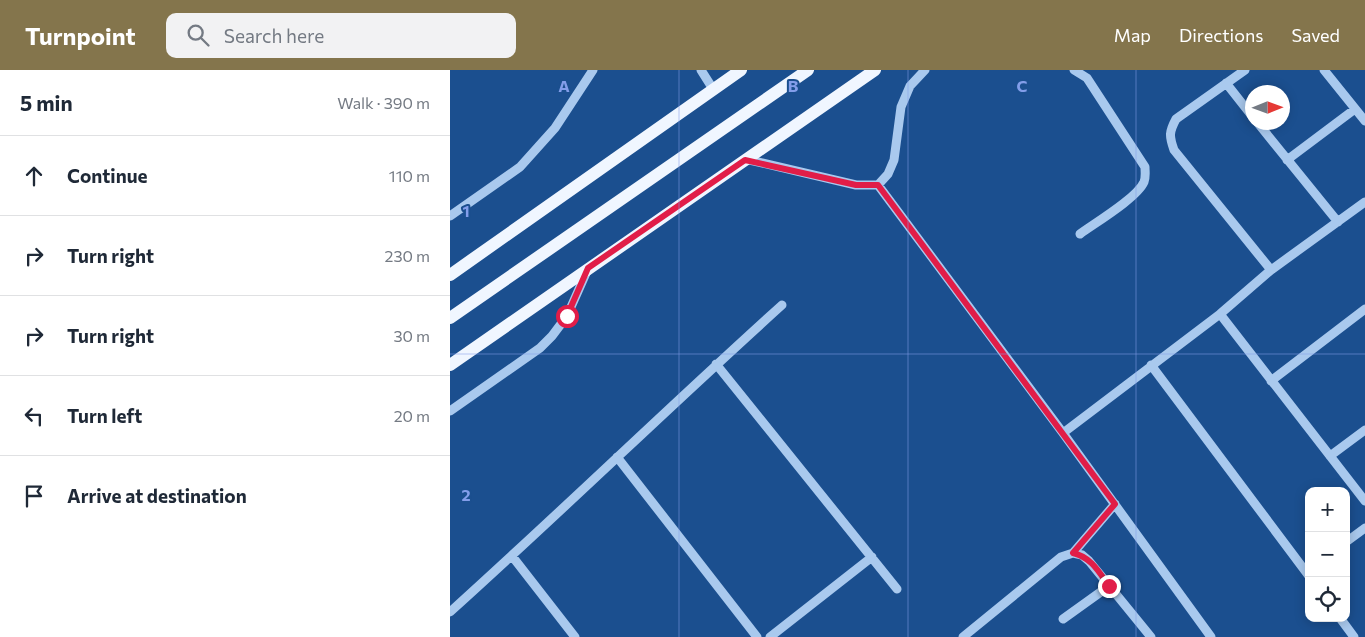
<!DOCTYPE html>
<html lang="en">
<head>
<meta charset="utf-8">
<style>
  body { margin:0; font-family:Commissioner,sans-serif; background:#f2f2f3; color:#1f2937 }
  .controls { position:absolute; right:15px; bottom:15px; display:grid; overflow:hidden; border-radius:10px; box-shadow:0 2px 12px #0003 }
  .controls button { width:45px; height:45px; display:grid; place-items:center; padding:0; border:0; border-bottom:1px solid #e0e1e3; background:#fff; color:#1f2937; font:25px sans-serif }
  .compass { position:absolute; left:795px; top:15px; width:45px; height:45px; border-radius:50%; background:#fff; box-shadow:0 2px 12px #0003; rotate:89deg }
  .stop { position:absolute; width:15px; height:15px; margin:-11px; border:4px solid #e11d48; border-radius:50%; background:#fff }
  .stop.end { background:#e11d48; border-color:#fff; box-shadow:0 1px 5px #0008 }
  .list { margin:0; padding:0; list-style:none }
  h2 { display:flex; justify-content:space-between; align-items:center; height:65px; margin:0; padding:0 20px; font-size:21px }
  h2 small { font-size:16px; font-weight:400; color:#747a83 }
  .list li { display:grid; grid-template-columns:32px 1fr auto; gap:15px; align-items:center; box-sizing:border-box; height:80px; padding:0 20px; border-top:1px solid #e0e1e3 }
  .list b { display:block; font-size:19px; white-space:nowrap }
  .list em { font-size:16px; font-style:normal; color:#747a83 }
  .icon { flex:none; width:28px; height:28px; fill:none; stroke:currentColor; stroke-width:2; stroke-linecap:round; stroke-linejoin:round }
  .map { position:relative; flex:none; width:915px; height:567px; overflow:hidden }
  header { display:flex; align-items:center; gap:30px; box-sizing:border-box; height:70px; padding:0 25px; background:#84754c; color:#fff }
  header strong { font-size:24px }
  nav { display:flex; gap:28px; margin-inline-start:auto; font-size:18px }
  .search { width:350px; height:45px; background:#f2f2f3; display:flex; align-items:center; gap:12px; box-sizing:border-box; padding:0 18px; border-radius:10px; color:#747a83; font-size:19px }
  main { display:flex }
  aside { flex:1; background:#fff }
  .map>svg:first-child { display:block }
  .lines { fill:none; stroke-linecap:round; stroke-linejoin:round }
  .minor { stroke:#a9c9ee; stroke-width:9 }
  .major { stroke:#f0f6ff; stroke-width:12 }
  .route { stroke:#e11d48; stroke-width:6 }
  .grid { fill:none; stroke:#839eea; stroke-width:1; stroke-opacity:0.55 }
  .grid-label { font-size:16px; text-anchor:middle; font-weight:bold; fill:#839eea; stroke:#1b4f8f; stroke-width:4; stroke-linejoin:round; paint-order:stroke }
</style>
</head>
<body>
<header>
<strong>Turnpoint</strong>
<div class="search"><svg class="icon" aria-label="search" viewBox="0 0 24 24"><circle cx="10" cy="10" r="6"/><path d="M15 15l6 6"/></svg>Search here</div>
<nav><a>Map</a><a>Directions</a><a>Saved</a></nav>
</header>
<main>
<aside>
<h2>5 min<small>Walk · 390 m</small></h2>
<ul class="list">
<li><svg class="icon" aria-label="ahead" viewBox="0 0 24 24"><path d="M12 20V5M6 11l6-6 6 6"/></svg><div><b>Continue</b></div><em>110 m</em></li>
<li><svg class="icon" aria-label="right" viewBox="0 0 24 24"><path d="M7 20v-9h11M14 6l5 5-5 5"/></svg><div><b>Turn right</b></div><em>230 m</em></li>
<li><svg class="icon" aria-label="right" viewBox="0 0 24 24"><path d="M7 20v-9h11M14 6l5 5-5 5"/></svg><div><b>Turn right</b></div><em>30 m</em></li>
<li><svg class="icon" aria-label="left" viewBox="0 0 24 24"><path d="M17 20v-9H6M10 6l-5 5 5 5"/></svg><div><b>Turn left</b></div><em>20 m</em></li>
<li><svg class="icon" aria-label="arrive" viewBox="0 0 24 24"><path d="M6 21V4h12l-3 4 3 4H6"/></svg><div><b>Arrive at destination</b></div></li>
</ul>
</aside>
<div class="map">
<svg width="915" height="567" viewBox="0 0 915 567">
  <rect width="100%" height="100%" fill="#1b4f8f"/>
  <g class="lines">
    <!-- minor -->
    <path class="minor" d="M251 0 263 19
      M624 0 637 8 695 97C695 102 696 107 694 112 687 128 645 153 630 164
      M795 0 726 49C719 62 719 66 724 80L821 200
      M874 0 915 51
      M776 13 802 46
      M807 52 888 152
      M295 89 406 115H428L438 104 444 90 451 37 460 16 475 0
      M837 90 905 39
      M428 115 613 363 761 567
      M0 146 70 97 105 58 143 0
      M770 244 915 431
      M266 294 447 519
      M701 295 859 506
      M821 311 915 239
      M0 341 90 278 102 266 117 246 137 201
      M613 363 770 244 821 200 915 132
      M880 386 915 360
      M167 387 307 567
      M896 472 915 458
      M623 483 632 485 639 491 701 567
      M62 486 125 567
      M0 542C112 441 220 336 332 235
      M890 548 904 567
      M613 549 659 516
      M320 567 422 487
      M513 567 611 487 623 483 665 434"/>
    <!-- major -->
    <path class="major" d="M0 205 291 0
      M0 248 358 0
      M0 295 425 0"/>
  </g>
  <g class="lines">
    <!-- route -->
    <path class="route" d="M117 246 138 198 295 90 406 115H428L665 434 623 483C641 487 649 502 659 516"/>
  </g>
  <!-- grid -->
  <path class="grid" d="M229 0V567M458 0V567M686 0V567M0 284H915"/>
  <g class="grid-label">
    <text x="114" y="22">A</text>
    <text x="343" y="22">B</text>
    <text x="572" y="22">C</text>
    <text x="16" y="147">1</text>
    <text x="16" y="431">2</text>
  </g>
</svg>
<div class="controls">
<button>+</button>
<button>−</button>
<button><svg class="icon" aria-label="locate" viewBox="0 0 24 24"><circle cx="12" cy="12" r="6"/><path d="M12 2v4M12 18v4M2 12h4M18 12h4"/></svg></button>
</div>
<svg class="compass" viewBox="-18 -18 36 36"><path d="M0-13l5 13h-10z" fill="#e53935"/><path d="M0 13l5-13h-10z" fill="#747a83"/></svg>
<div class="stop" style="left:117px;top:246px"></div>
<div class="stop end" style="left:659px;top:516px"></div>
</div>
</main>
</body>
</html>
